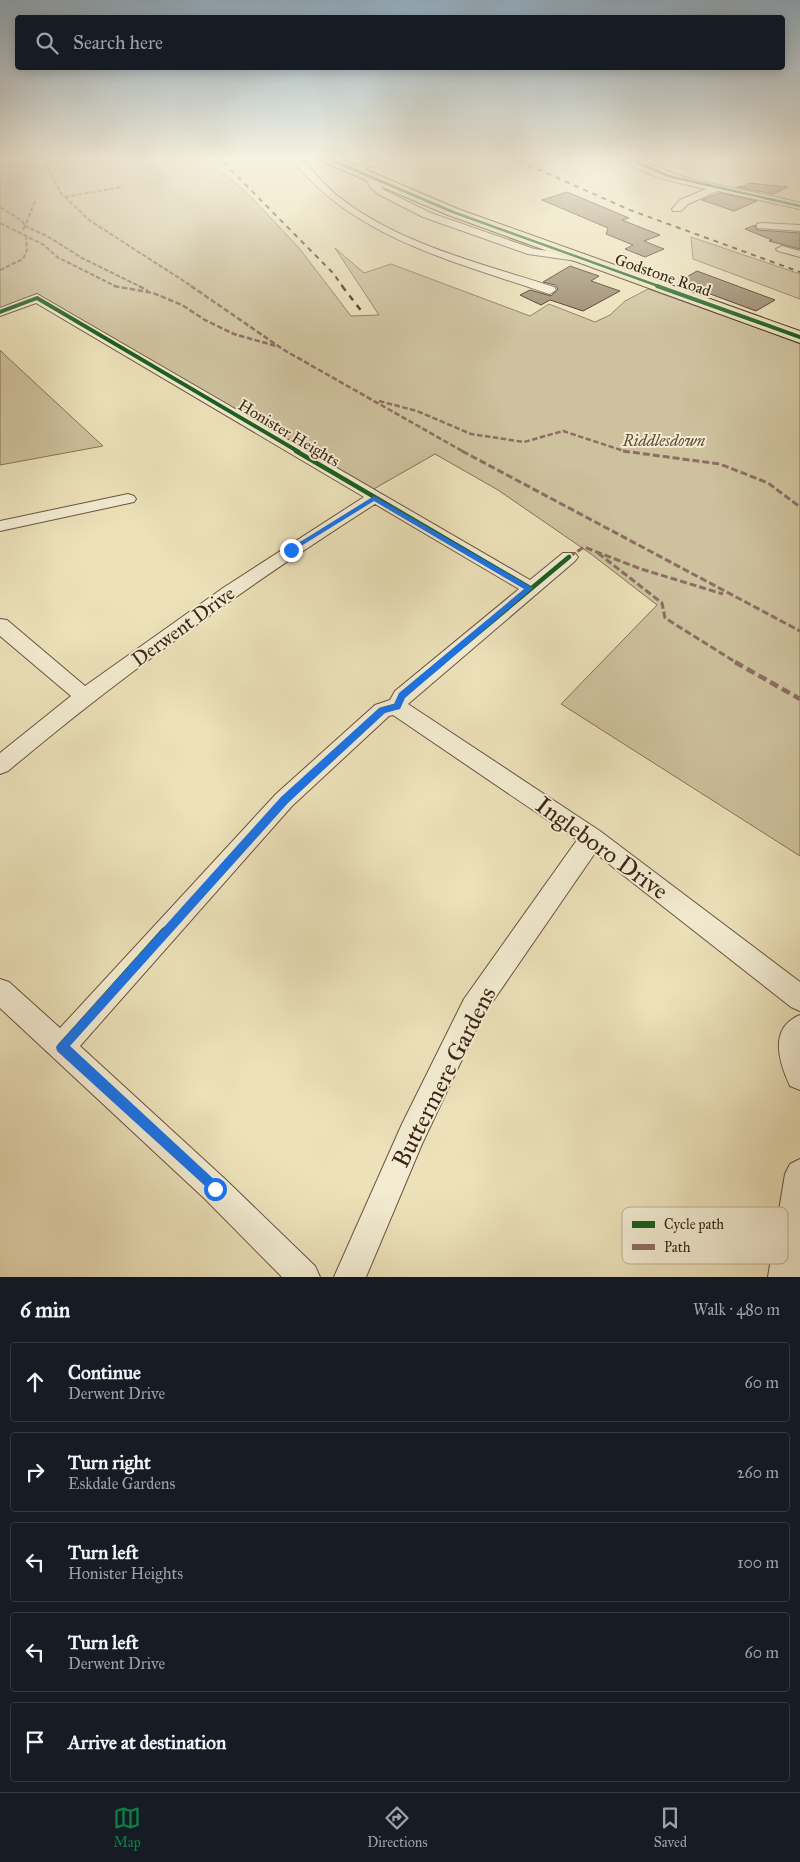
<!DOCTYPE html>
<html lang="en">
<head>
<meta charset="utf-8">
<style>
  body { margin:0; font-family:"IM FELL Great Primer",serif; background:#20242c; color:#f1f3f6 }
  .stop { position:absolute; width:15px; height:15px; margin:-11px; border:4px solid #1a73e8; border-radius:50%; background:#fff }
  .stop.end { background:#1a73e8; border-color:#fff; box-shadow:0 1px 5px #0008 }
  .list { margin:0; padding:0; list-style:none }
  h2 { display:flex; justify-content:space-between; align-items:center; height:65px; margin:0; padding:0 20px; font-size:21px }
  h2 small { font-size:16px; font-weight:400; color:#9ea1a6 }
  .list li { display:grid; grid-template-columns:32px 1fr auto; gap:15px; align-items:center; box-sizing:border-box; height:80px; margin:0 10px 10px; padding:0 10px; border:1px solid #363941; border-radius:5px }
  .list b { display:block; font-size:19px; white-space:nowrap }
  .list p { margin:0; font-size:16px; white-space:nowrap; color:#9ea1a6 }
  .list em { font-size:16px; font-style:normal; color:#9ea1a6 }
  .icon { flex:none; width:28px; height:28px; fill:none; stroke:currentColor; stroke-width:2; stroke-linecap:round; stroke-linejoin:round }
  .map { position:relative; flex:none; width:800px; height:1277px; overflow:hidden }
  .search { position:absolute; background:#171b24; box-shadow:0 2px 12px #0003; left:15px; right:15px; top:15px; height:55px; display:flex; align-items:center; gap:12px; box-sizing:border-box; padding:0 18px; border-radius:5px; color:#9ea1a6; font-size:19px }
  .sheet { height:515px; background:#171b24 }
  nav { display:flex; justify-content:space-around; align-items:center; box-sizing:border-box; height:70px; border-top:1px solid #363941; background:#171b24; font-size:14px; color:#9ea1a6 }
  nav a { display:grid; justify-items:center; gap:2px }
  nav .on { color:#0b8043 }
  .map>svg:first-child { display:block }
  .green { fill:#cec19d; stroke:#86735a }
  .building { fill:#98876b; stroke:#3d2517 }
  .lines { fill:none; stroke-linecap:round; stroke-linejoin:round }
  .minor-casing { stroke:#695440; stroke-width:2 }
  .trunk-casing { stroke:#3d2517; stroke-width:2 }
  .minor { fill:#f3ecd2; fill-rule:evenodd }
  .trunk { fill:#ece1b9; fill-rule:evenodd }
  .rail-far1 { stroke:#3d2517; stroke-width:2; stroke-dasharray:5 5; stroke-linecap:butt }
  .rail { stroke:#3d2517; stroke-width:2.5; stroke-dasharray:6 6; stroke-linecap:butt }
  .quiet-far3 { stroke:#8d6e63; stroke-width:2; stroke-dasharray:4.5 2; stroke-linecap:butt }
  .quiet-far2 { stroke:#8d6e63; stroke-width:2.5; stroke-dasharray:5.5 2.5; stroke-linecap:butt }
  .quiet-far1 { stroke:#8d6e63; stroke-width:3; stroke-dasharray:7 3; stroke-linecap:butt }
  .quiet { stroke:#8d6e63; stroke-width:4.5; stroke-dasharray:9 4.5; stroke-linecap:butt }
  .cycleway-far4-casing { stroke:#f3ecd2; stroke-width:4.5 }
  .cycleway-far3-casing { stroke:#f3ecd2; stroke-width:6 }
  .cycleway-far2-casing { stroke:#f3ecd2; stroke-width:8 }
  .cycleway-far1-casing { stroke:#f3ecd2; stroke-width:9 }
  .cycleway-casing { stroke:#f3ecd2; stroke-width:11 }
  .cycleway-far4 { stroke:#1b5e20; stroke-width:2.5 }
  .cycleway-far3 { stroke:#1b5e20; stroke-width:4 }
  .cycleway-far2 { stroke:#1b5e20; stroke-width:4.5 }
  .cycleway-far1 { stroke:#1b5e20; stroke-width:5.5 }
  .cycleway { stroke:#1b5e20; stroke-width:8 }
  .route { fill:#1a73e8 }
  .labels { text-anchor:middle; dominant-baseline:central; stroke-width:4; stroke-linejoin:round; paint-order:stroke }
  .far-street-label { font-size:16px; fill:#3d2517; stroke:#f3ecd2 }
  .far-park-label { font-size:16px; font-style:italic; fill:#614c38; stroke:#f3ecd2 }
  .street-label { font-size:20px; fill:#3d2517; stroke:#f3ecd2 }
  .near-street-label { font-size:24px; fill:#3d2517; stroke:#f3ecd2 }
  .key { fill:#f3ecd2; stroke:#bcb09a; stroke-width:1 }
  .key-label { font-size:14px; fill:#3d2517 }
</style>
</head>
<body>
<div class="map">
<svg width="800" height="1277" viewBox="0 0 800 1277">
  <rect width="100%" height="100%" fill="#ece1b9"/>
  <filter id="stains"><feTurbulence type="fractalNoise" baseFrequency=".004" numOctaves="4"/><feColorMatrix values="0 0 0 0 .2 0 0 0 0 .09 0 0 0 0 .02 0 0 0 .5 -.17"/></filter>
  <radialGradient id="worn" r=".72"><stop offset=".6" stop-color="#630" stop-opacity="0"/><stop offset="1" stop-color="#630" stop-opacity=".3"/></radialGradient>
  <!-- green -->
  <path class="green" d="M0 157H205L252 198 299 248 351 316 379 315 335 248 364 273 391 264 530 316 549 304 595 322 610 315 625 301 648 289 800 343V856L561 704 657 605 591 554 498 490 435 454 372 490 39 295 0 309Z
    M691 237 800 274V299L693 259Z
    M0 350 6 356 103 446 0 465Z"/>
  <!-- building -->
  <path class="building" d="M748 183 788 187 773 194 737 187 748 185Z
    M567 192 629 218 622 220 660 235 644 241 664 249 645 257 625 249 633 245 606 234 608 228 542 200Z
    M720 193 757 201 734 211 702 200Z
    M755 225 757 230 800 233V249L769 241 772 240 745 229Z
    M570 266 599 276 591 281 620 291 583 311 550 300 541 305 520 295 530 290 551 296 558 289 555 285 543 282Z
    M697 271 775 300 756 311 678 282Z"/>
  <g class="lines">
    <defs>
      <path id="minor" d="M290 157H300C311 169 322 182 334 193 396 244 480 263 554 287L556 290 550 294 546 293C454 261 352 238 290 157Z
        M385 157H400L352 173 347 170Z
        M567 157H577L578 158 573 161Z
        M621 157C641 157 669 174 691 179 727 188 764 193 800 203V209L718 191 688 204 681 211H673L672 209 680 200 706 189C680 183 642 177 621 157Z
        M791 157H800V161L793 159Z
        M370 175 373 176 384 190 431 213 534 249 577 255 583 258 577 261 528 254 423 217 378 194 371 188 365 178Z
        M761 223 800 225V231L757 228V224Z
        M782 246 800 251V257L778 251 776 249Z
        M37 294 530 580 563 553H575L578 557 575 561 408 704 600 831 800 982V1011L791 1007 595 853 482 1017 422 1144 366 1277H334L402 1124 464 999 577 840 393 715 389 716 292 806 80 1046 225 1179 315 1266 320 1277H282L205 1199 0 1008V979L9 982 60 1028 276 794 375 705 390 700 395 691 519 589 375 504C247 586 124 673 8 771L0 774V753L71 696 0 636V619L7 620 85 686 223 588 364 497 36 303 0 316V308Z
        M128 494 134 496 136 499 134 502 0 531V521Z
        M800 1015V1090L790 1086C779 1062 768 1028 800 1015Z
        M800 1159V1277H768L785 1174 790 1164Z"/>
      <path id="trunk" d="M317 157H336L458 209 800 331V343L448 215 319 160Z"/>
    </defs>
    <!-- minor casing -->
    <use href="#minor" class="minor-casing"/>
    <!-- trunk casing -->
    <use href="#trunk" class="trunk-casing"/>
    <!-- minor -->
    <use href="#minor" class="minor"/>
    <!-- trunk -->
    <use href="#trunk" class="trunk"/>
    <!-- rail-far1 -->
    <path class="rail-far1" d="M215 157 223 162 333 273 343 287
      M510 157 630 210 800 272"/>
    <!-- rail -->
    <path class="rail" d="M342 286 363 313"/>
    <!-- quiet-far3 -->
    <path class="quiet-far3" d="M42 157 61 193 89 220 193 287
      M65 197 122 187
      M35 201 25 226 47 236 82 258 141 287
      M0 207 22 221 25 226 23 230
      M0 223 44 245 57 257 117 287
      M0 270 23 259 27 250 26 236"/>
    <!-- quiet-far2 -->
    <path class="quiet-far2" d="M114 286 153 293 182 305 205 320 234 334 276 346
      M139 286 148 291
      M191 286 284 350 464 452
      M379 401 417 411 471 434 524 442 563 431 627 452"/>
    <!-- quiet-far1 -->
    <path class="quiet-far1" d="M462 451 800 631
      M623 451 720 464 768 483 800 507
      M598 553 662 603 665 618 737 663
      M569 557 584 547 641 569 723 594"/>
    <!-- quiet -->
    <path class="quiet" d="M735 662 800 699"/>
    <defs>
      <path id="cycleway-far4" d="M324 157 453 212 661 287
        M626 157 668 176 800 206"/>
      <path id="cycleway-far3" d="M657 286 800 337
        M0 312 37 298 299 452"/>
      <path id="cycleway-far2" d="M296 451 530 588
        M442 663 569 557"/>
      <path id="cycleway-far1" d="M164 933 284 800 382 710 397 706 402 696 443 662"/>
      <path id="cycleway" d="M61 1047 165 931"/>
    </defs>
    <!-- cycleway-far4 casing -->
    <use href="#cycleway-far4" class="cycleway-far4-casing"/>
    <!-- cycleway-far3 casing -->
    <use href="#cycleway-far3" class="cycleway-far3-casing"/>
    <!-- cycleway-far2 casing -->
    <use href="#cycleway-far2" class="cycleway-far2-casing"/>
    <!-- cycleway-far1 casing -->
    <use href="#cycleway-far1" class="cycleway-far1-casing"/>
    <!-- cycleway casing -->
    <use href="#cycleway" class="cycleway-casing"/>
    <!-- cycleway-far4 -->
    <use href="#cycleway-far4" class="cycleway-far4"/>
    <!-- cycleway-far3 -->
    <use href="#cycleway-far3" class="cycleway-far3"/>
    <!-- cycleway-far2 -->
    <use href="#cycleway-far2" class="cycleway-far2"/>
    <!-- cycleway-far1 -->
    <use href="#cycleway-far1" class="cycleway-far1"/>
    <!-- cycleway -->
    <use href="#cycleway" class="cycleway"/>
  </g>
  <!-- sky -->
  <linearGradient id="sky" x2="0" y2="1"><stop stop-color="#91acbf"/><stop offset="0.47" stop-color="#f6f2e0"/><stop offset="1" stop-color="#f6f2e0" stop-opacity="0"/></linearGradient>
  <rect width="800" height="336" fill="url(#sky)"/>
  <!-- route -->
  <path class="route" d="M374 496 533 588 405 698 400 709 385 713 288 803 70 1046 219 1184 221 1189 219 1193 215 1195 57 1051 56 1047 281 797 379 708 394 704 399 693 524 589 374 501 293 551 287 550Z"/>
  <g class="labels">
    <!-- far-street labels -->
    <g class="far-street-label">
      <text transform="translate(663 275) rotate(19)">Godstone Road</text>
      <text transform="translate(289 433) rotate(31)">Honister Heights</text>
    </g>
    <!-- far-park labels -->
    <g class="far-park-label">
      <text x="664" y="440">Riddlesdown</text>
    </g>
    <!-- street labels -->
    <g class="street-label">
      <text transform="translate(183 626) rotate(-36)">Derwent Drive</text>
    </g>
    <!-- near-street labels -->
    <g class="near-street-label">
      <text transform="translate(602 848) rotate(36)">Ingleboro Drive</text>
      <text transform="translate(444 1077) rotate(-63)">Buttermere Gardens</text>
    </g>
  </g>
  <!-- legend -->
  <rect x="622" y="1207" width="166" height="57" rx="8" class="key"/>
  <rect x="632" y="1221" width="23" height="7" fill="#1b5e20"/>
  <rect x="632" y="1244" width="23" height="6" fill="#8d6e63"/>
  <g class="key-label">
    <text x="664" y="1229">Cycle path</text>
    <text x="664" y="1252">Path</text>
  </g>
  <rect width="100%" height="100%" filter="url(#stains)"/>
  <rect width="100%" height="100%" fill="url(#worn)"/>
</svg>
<div class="stop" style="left:215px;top:1189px"></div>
<div class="stop end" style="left:291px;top:550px"></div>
<div class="search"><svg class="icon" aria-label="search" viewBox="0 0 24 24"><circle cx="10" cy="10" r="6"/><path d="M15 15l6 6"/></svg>Search here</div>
</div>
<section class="sheet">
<h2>6 min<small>Walk · 480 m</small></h2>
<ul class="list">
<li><svg class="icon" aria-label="ahead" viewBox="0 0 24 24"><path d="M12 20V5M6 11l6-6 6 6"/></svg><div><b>Continue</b><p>Derwent Drive</p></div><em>60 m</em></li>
<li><svg class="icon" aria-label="right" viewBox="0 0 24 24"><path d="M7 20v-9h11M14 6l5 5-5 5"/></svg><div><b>Turn right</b><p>Eskdale Gardens</p></div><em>260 m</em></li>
<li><svg class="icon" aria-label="left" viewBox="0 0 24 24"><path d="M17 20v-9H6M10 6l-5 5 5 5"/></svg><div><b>Turn left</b><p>Honister Heights</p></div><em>100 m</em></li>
<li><svg class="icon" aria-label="left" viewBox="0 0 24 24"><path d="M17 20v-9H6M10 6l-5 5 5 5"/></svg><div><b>Turn left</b><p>Derwent Drive</p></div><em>60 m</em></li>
<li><svg class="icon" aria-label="arrive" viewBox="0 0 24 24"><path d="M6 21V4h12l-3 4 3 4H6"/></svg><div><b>Arrive at destination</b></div></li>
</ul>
</section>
<nav>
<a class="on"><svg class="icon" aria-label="map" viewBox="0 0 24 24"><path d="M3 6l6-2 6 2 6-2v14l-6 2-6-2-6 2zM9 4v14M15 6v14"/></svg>Map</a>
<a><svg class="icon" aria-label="directions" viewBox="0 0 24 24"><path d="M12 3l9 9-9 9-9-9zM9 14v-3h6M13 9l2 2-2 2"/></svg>Directions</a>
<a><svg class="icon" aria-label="saved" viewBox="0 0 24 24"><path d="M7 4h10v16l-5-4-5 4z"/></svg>Saved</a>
</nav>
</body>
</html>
